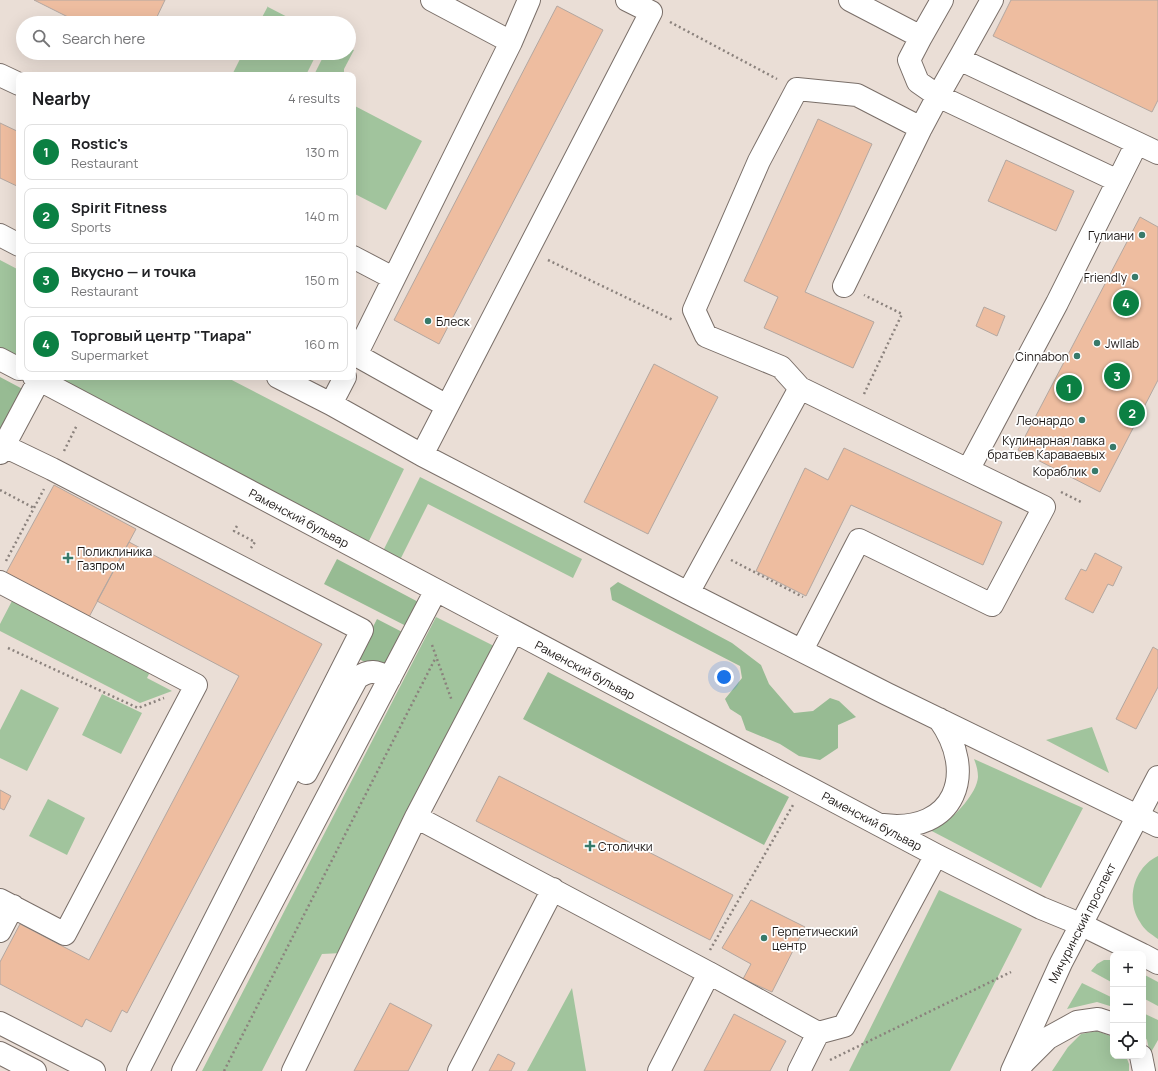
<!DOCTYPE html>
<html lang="en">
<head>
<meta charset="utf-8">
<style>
  body { margin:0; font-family:Manrope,sans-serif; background:#f2f2f2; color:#202124 }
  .controls { position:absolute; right:12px; bottom:12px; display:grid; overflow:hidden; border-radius:8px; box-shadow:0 4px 16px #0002 }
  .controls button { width:36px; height:36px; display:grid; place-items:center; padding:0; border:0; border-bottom:1px solid #e0e0e0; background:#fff; color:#202124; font:20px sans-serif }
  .you { position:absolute; left:724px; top:677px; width:14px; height:14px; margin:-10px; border:3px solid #fff; border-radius:50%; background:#1a73e8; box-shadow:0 0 0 6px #1a73e833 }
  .badge { display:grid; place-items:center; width:26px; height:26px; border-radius:50%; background:#0b8043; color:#fff; font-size:13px; font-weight:700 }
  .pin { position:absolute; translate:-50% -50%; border:2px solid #fff; box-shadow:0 1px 4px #0006 }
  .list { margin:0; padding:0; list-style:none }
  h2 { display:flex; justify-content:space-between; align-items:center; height:52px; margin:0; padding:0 16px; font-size:17px }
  h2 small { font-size:13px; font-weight:400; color:#757577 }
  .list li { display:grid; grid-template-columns:26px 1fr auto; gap:12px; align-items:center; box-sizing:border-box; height:56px; margin:0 8px 8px; padding:0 8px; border:1px solid #e0e0e0; border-radius:8px }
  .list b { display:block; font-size:15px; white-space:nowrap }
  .list p { margin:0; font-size:13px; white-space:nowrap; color:#757577 }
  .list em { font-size:13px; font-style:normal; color:#757577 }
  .icon { flex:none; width:22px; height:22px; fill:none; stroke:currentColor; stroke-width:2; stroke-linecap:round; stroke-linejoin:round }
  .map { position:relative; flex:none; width:1158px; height:1071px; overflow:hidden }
  .search { position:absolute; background:#fff; box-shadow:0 4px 16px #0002; left:16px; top:16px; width:340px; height:44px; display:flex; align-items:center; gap:10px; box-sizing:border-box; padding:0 14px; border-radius:22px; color:#757577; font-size:15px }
  .panel { position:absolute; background:#fff; box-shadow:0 4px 16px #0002; left:16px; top:72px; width:340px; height:308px; border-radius:8px }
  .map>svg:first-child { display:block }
  .green { fill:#a1c49d }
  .forest { fill:#97bb93 }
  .building { fill:#eebda0; stroke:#b3a7a0 }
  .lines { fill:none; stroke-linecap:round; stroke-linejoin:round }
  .minor-casing { stroke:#7a6f69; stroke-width:24 }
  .major-casing { stroke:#7a6f69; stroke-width:24 }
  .path { stroke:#8b827d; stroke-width:2.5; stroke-dasharray:2 3; stroke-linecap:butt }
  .minor { stroke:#fff; stroke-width:22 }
  .major { stroke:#fff; stroke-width:22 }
  .poi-dot { fill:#387a6a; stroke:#fff; stroke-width:1.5 }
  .labels { text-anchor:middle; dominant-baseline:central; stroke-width:3.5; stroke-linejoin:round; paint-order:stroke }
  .poi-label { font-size:12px; fill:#1c1715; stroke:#fff; text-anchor:end }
  .street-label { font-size:12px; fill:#1c1715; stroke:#fff }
</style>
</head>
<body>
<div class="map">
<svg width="1158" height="1071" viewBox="0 0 1158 1071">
  <rect width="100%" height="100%" fill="#eaded6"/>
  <!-- green -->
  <path class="green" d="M268 6V7L299 23H259Z
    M349 48 354 50 344 69V75H314L325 53H349Z
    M243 53H317L306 75H232Z
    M353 105 422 141 386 210 353 193Z
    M0 260 19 270V358L0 348Z
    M54 377H226L404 469 367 545Z
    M420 477 582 559 573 578 428 504 399 562 382 553Z
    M13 599 151 670 147 678 172 691 140 703 0 631V624Z
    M436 617 498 648 342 953 322 954 262 1071H202Z
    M21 689 59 708 27 771 0 758V730Z
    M102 694 142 713 121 754 82 735Z
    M1092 727 1109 773 1046 740Z
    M974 759 1083 808 1041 888 926 828C931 827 937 827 941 825 955 817 977 793 978 777 978 770 976 764 974 759Z
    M48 799 85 818 67 855 29 836Z
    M1158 856V939C1151 934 1144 930 1140 922 1125 900 1134 867 1158 856Z
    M939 890 1022 929 950 1071H849Z
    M1104 960H1113V983L1091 971 1097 964Z
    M1143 974 1158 982V1006L1143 998Z
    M1082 983 1113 998V1007L1097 1002 1067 1009Z
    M572 988 586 1071H527Z
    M1143 1013 1158 1020V1040L1150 1054 1147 1040 1143 1034Z
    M1097 1031 1113 1037V1056H1126L1129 1064V1071H1052L1068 1047 1081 1034Z"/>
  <!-- forest -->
  <path class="forest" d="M0 377 32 394 0 444Z
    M337 559 424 605 412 629 324 584Z
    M618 582 732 643 761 665 769 684 794 713 813 711 830 698 839 701 856 717 838 725V748L820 760 799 756 780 744 746 730 741 716 730 709 725 699 742 678 740 666 612 600 610 588Z
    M377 619 408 635 388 674 357 658Z
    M548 672 789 797 764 845 523 719Z"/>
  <!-- building -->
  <path class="building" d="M34 0H165L154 23H80Z
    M1011 0H1158V100L1152 112 993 36Z
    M557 6 603 30 439 344 394 320Z
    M818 119 872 144 805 292 874 322 853 368 764 328 778 297 744 281Z
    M0 123 19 132V187L0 178Z
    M1006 160 1074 191 1056 231 988 201Z
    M1140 217 1158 227V380L1100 492 1018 450Z
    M984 307 1005 316 997 336 976 326Z
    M654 364 718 397 648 534 584 502Z
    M844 448 1002 522 983 565 851 505 806 596 756 571 805 468 828 480Z
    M54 485 136 529 89 617 6 573Z
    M129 542 322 644 127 1013 122 1010 111 1032 86 1019 82 1027 0 984V962L20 924 89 960 239 676 97 601Z
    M1095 553 1122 567 1113 586 1108 584 1093 613 1065 599 1081 569 1086 571Z
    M1153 647 1158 650V687L1136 729 1116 719Z
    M499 776 733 895 710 940 476 821Z
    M0 790 11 796 4 810 0 808Z
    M751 900 805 927 772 992 743 979 751 964 722 948Z
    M390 1003 432 1025 408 1071H354Z
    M734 1014 786 1041 770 1071H704Z
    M498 1054 515 1063 511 1071H489Z"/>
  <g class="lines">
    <defs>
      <path id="minor" d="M432 0 511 42
        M850 0 921 37 909 60 918 82 938 96 959 59 1137 143
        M921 37 942 0
        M959 59 992 0
        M0 75 19 84
        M0 235 19 245
        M353 257 393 278
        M844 286 921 128
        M0 359 19 369
        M34 377 936 855 1041 908 1080 924 1141 954
        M278 377 331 404 422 455 688 593 887 694 1158 826
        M800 388 968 470 1057 303 1118 181
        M331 404 345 377
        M447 406 356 355 511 42 529 0
        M0 444 52 469 362 630 138 1071
        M0 453 39 380
        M422 455 651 12 627 0
        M0 582 196 685 65 934 0 900
        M688 593 800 388 781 367 706 336 694 310 759 161 797 89 857 95 921 128 938 96 1118 181 1137 143 1158 153
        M802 650 859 540 992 605 1044 507 968 470
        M306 773 357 678C370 669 376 671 390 678
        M416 817 709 973
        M883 825C955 834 978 773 939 719
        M0 931 13 906
        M1143 955 1158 963
        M0 1023 94 1071
        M0 1053 35 1071
        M1141 1056 1144 1071
        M183 1071 436 590
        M293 1071 416 817 513 632
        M459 1071 553 889
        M659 1071 709 973 818 1033
        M799 1071 818 1033 844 1026 936 855
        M1017 1071 1024 1062 1048 1038 1077 1022 1098 1019 1113 1024"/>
      <path id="major" d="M1012 1071 1061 963 1158 777"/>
    </defs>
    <!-- minor casing -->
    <use href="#minor" class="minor-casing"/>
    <!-- major casing -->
    <use href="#major" class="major-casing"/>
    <!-- path -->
    <path class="path" d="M670 22 777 79
      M548 260 673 320
      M864 394 902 314 864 295
      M64 451 77 425
      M0 490 34 508
      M1061 492 1083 503
      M237 526 234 531 255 542 251 548
      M731 560 803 597
      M6 561 44 489
      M432 645 452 701
      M8 648 138 708 164 698
      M710 950 793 805
      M830 1060 1011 972
      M224 1071 436 657"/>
    <!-- minor -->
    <use href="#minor" class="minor"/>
    <!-- major -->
    <use href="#major" class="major"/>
  </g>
  <!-- markers -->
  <g class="poi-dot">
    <circle cx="1142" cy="235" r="4"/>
    <circle cx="1135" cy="277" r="4"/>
    <circle cx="428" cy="321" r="4"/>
    <circle cx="1097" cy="343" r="4"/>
    <circle cx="1077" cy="356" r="4"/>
    <circle cx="1082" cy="420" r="4"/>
    <circle cx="1113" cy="447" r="4"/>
    <circle cx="1095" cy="471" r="4"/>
    <path d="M66 552h4v4h4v4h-4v4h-4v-4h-4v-4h4z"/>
    <path d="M588 840h4v4h4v4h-4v4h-4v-4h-4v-4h4z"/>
    <circle cx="764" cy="938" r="4"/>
  </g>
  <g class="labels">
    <!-- poi labels -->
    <g class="poi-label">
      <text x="1134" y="235">Гулиани</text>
      <text x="1127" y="277">Friendly</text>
      <text x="436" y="321" text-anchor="start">Блеск</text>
      <text x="1105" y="343" text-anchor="start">Jwllab</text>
      <text x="1069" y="356">Cinnabon</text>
      <text x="1074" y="420">Леонардо</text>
      <text x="1105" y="440">Кулинарная лавка<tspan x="1105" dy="14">братьев Караваевых</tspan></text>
      <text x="1087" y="471">Кораблик</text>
      <text x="77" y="551" text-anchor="start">Поликлиника<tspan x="77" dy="14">Газпром</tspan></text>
      <text x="598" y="846" text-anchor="start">Столички</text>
      <text x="772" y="931" text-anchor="start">Герпетический<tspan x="772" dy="14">центр</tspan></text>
    </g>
    <!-- street labels -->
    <g class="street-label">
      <text transform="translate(299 518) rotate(28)">Раменский бульвар</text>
      <text transform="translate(585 670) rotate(28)">Раменский бульвар</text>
      <text transform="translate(872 821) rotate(28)">Раменский бульвар</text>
      <text transform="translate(1082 923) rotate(-63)">Мичуринский проспект</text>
    </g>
  </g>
</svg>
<div class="controls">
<button>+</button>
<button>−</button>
<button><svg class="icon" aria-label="locate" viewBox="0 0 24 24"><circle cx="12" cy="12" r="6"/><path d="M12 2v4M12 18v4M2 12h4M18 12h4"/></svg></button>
</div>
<div class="you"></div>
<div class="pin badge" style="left:1069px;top:388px">1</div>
<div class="pin badge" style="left:1132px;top:413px">2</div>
<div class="pin badge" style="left:1117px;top:376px">3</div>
<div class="pin badge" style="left:1126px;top:303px">4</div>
<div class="search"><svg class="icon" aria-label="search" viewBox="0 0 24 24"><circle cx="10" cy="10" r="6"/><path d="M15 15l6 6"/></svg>Search here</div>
<section class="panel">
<h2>Nearby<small>4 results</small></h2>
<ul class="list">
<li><span class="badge">1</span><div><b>Rostic's</b><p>Restaurant</p></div><em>130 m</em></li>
<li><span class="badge">2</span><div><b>Spirit Fitness</b><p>Sports</p></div><em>140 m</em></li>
<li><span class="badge">3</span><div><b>Вкусно — и точка</b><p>Restaurant</p></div><em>150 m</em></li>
<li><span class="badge">4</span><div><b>Торговый центр &quot;Тиара&quot;</b><p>Supermarket</p></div><em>160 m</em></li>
</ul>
</section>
</div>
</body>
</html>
